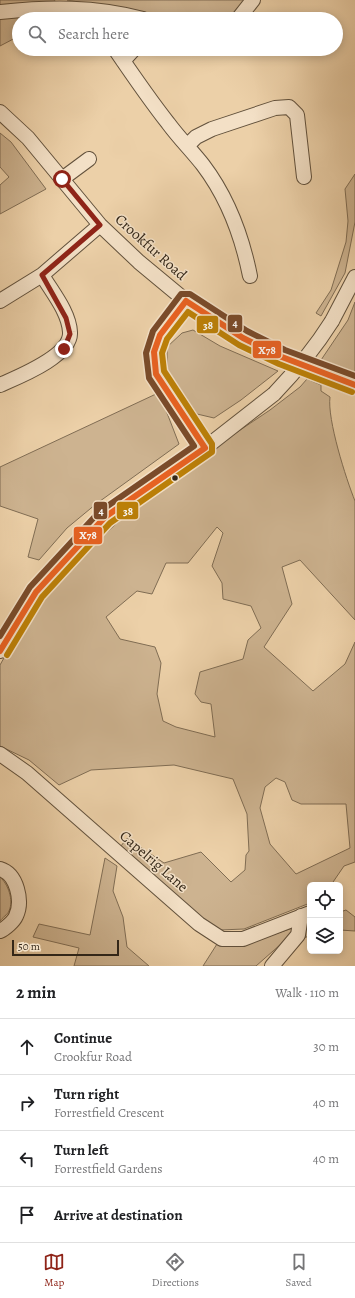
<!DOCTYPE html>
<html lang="en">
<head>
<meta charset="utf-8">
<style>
  body { margin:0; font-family:Alegreya,serif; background:#f6f6f6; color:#202124 }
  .controls { position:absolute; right:12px; bottom:12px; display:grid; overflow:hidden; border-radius:6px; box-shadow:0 2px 10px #0003 }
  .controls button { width:36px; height:36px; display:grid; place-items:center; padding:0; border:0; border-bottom:1px solid #e0e0e0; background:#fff; color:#202124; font:20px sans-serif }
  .scale { position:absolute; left:12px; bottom:10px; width:107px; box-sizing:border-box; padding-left:4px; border:2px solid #342718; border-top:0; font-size:11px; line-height:14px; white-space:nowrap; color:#342718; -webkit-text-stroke:3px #f3e0c6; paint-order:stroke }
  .stop { position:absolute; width:12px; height:12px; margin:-9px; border:3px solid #8f2418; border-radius:50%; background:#fff }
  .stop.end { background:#8f2418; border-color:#fff; box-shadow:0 1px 4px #0008 }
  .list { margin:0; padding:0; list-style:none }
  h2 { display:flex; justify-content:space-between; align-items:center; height:52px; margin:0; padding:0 16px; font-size:17px }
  h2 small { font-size:13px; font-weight:400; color:#757577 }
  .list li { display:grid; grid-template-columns:26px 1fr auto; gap:12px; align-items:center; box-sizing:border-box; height:56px; padding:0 16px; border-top:1px solid #e0e0e0 }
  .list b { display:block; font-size:15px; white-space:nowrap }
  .list p { margin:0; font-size:13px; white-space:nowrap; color:#757577 }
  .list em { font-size:13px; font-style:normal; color:#757577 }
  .icon { flex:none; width:22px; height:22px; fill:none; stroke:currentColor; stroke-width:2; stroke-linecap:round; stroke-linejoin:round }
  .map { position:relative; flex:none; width:355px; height:966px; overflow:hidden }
  .search { position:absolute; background:#fff; box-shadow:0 2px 10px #0003; left:12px; right:12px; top:12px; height:44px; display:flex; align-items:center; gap:10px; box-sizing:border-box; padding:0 14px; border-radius:22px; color:#757577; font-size:15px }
  .sheet { height:276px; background:#fff }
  nav { display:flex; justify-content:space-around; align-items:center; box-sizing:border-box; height:56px; border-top:1px solid #e0e0e0; background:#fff; font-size:11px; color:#757577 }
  nav a { display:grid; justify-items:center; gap:2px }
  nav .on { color:#8f2418 }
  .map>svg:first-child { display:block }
  .green { fill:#cdb390; stroke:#806d54; fill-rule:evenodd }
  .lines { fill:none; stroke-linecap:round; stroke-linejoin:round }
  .minor-casing { stroke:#62513c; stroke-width:16 }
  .minor { stroke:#f3e0c6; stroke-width:14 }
  .minor-bridge-casing { stroke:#62513c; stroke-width:16; stroke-linecap:butt }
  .minor-bridge { stroke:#f3e0c6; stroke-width:14 }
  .bus-1-casing { stroke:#f3e0c6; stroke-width:9 }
  .bus-2-casing { stroke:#f3e0c6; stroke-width:9 }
  .bus-3-casing { stroke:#f3e0c6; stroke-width:9 }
  .bus-1 { stroke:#e86222; stroke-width:6 }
  .bus-2 { stroke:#bc8007; stroke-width:6 }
  .bus-3 { stroke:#7a4b2a; stroke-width:6 }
  .route { stroke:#8f2418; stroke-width:5 }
  .bus-dot { fill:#342718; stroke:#f3e0c6; stroke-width:1.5 }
  .labels { text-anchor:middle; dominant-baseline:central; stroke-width:3; stroke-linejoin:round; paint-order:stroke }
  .street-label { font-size:15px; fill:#342718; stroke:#f3e0c6 }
  .line-badge { stroke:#f3e0c6; stroke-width:1.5 }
  .badge-label { font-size:11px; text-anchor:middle; font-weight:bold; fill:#fff }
</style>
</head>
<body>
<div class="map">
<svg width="355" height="966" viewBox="0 0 355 966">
  <rect width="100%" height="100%" fill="#ecd0a8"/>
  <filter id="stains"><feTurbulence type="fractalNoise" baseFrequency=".005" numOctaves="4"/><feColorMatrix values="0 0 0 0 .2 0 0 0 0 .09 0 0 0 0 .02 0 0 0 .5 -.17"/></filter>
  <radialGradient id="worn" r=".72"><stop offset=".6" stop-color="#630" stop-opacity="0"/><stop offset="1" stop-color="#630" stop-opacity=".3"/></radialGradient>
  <!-- green -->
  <path class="green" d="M0 0H55L45 19H19V36L0 46Z
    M67 0H245L231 19H157L133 12Z
    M0 133 11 142 46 189 0 214V185L9 177 0 167Z
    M355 174V222L345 273 321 316 316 313 331 290 346 242 348 221 345 189Z
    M355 302V373L319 363 348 320Z
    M193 330 220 346 278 371 241 400 214 418 197 414 167 369V347L182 333Z
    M307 379 321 385V391L330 397C327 419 346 479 355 501V620L300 560 282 567 292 604 264 647 313 691 345 664 355 642V862L344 866 331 885H310V903L244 929 220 930 201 919 121 846 127 838 164 863 201 852 231 882 245 870 246 855 249 851 247 814 233 779 174 765 91 770 59 785 29 760 0 746V665L32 608 73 563 117 523 162 490 176 473 270 410 300 387ZM217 527 223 533 212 566 222 583 223 599 251 606 261 628 248 640 243 659 200 672 195 694 201 702 211 704 215 737 176 727 163 721 157 694 161 663 155 647 120 639 106 617 137 591 152 594 166 563H188ZM276 778 285 782 292 800 301 804H346L350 848 296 874 270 844 260 808 265 787Z
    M156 394 162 400 179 444 96 504 67 528 39 560 28 557 38 519 0 506V467Z
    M105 858 117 866 113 891 123 917 127 947 149 966H74L79 948 33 937 39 924 90 935Z
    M0 877C8 884 14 900 9 911 8 914 2 918 0 921Z
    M346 910 355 917V931L340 930V912Z
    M310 922V936L281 944 256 966H203L217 944H246Z"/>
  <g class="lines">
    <defs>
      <path id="minor" d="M0 12C49 7 94 6 143 19
        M238 19 253 0
        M115 49C132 74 149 99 168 123 179 138 192 151 203 165 228 198 242 236 250 276
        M123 61 134 49
        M0 112 28 138 100 225 139 262 186 301 243 338 282 357 355 385
        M187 146 196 137 212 129 275 108 289 107 297 115 304 177
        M62 179 89 159
        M0 301 42 275 100 225
        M186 301 160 335 154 352 156 374 205 448
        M332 321 355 277
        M0 385C18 377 72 356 70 332 69 312 52 292 42 275
        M0 651 36 592 105 517 205 448 274 394
        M0 754 27 773 199 924 222 939H243L310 913
        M0 869C17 874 23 901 16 916 14 921 5 929 0 931
        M272 966 298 935 301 916"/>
    </defs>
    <!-- minor casing -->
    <use href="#minor" class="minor-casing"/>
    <!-- minor -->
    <use href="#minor" class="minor"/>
    <defs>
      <path id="minor-bridge" d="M274 394C296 371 315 348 332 321"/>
    </defs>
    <!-- minor-bridge casing -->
    <use href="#minor-bridge" class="minor-bridge-casing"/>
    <!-- minor-bridge -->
    <use href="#minor-bridge" class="minor-bridge"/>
    <defs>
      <path id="bus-1" d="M186 301 243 338 282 357 355 385
        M186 301 160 335 154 352 156 374 205 448
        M0 651 36 592 105 517 205 448"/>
      <path id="bus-2" d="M7 655 42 597 110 523 212 452V444L164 371 162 353 167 339 188 312 239 345 279 364 352 392"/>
      <path id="bus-3" d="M0 636 30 587 99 512 194 446 149 378 146 353 153 331 181 294H190L247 331 285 350 355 376"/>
    </defs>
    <!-- bus-1 casing -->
    <use href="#bus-1" class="bus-1-casing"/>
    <!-- bus-2 casing -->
    <use href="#bus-2" class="bus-2-casing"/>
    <!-- bus-3 casing -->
    <use href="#bus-3" class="bus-3-casing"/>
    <!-- bus-1 -->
    <use href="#bus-1" class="bus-1"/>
    <!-- bus-2 -->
    <use href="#bus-2" class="bus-2"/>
    <!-- bus-3 -->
    <use href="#bus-3" class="bus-3"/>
  </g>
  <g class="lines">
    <!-- route -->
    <path class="route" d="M62 179 100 225 42 275 66 318 70 334 64 349"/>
  </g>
  <!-- markers -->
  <circle class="bus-dot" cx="175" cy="478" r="3.5"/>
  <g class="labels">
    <!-- street labels -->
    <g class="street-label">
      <text transform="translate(151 247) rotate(42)">Crookfur Road</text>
      <text transform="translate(154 861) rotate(41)">Capelrig Lane</text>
    </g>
  </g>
  <g class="line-badge">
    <rect x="227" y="314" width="16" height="19" rx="4" fill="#7a4b2a"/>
    <rect x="196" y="315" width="23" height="19" rx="4" fill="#bc8007"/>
    <rect x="252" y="340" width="30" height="19" rx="4" fill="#e86222"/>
    <rect x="116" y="501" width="23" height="19" rx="4" fill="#bc8007"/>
    <rect x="93" y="501" width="15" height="19" rx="4" fill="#7a4b2a"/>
    <rect x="73" y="526" width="30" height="19" rx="4" fill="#e86222"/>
  </g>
  <g class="badge-label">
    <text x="235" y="327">4</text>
    <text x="208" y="329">38</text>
    <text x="267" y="354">X78</text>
    <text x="128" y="515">38</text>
    <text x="101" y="515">4</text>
    <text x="88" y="539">X78</text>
  </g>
  <rect width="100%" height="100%" filter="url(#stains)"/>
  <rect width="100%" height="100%" fill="url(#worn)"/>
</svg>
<div class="controls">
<button><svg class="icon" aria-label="locate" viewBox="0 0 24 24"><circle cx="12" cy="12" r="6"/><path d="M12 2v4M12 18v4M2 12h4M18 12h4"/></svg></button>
<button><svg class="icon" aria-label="layers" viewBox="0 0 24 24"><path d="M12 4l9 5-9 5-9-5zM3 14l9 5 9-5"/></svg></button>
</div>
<div class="scale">50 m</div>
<div class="stop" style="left:62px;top:179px"></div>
<div class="stop end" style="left:64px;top:349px"></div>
<div class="search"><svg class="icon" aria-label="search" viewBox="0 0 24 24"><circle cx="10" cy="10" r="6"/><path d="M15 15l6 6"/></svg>Search here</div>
</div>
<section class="sheet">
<h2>2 min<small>Walk · 110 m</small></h2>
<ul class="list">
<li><svg class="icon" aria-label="ahead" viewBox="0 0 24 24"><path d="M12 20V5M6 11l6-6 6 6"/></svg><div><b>Continue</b><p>Crookfur Road</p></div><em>30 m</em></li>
<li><svg class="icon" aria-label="right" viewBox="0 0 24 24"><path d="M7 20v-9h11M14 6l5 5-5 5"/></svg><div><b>Turn right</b><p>Forrestfield Crescent</p></div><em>40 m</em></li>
<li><svg class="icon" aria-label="left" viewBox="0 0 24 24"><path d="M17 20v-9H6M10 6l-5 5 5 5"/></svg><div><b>Turn left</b><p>Forrestfield Gardens</p></div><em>40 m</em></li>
<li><svg class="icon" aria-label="arrive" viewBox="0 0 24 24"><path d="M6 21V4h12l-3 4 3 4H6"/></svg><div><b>Arrive at destination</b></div></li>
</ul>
</section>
<nav>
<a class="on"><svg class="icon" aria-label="map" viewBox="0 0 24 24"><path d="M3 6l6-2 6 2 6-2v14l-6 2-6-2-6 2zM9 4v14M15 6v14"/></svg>Map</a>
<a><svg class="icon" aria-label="directions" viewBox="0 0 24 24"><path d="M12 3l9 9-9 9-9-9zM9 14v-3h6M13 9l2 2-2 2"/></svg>Directions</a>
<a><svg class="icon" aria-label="saved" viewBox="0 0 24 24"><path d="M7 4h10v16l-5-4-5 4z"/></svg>Saved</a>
</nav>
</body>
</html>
